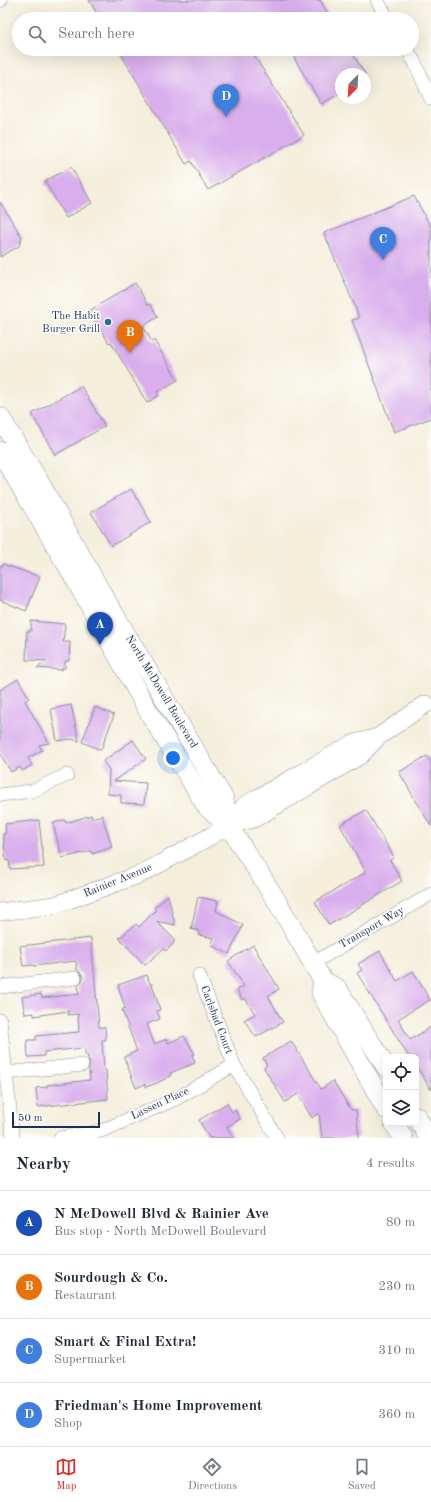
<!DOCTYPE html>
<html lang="en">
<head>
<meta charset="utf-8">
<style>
  body { margin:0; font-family:"Old Standard TT",serif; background:#f6f6f7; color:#1f2937 }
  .controls { position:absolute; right:12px; bottom:12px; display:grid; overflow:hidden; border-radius:6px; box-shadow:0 4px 16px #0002 }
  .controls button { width:36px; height:36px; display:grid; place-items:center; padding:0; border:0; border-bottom:1px solid #e0e1e3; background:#fff; color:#1f2937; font:20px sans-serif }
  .compass { position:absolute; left:335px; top:68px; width:36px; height:36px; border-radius:50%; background:#fff; box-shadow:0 4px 16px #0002; rotate:204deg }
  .scale { position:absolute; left:12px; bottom:10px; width:88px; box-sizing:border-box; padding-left:4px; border:2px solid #1b2f5e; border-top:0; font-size:11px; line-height:14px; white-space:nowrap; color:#1b2f5e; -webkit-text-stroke:3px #fdfcf7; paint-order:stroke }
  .you { position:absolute; left:173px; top:758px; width:14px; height:14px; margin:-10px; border:3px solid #fff; border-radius:50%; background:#1a73e8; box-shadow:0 0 0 6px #1a73e833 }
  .badge { display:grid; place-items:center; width:26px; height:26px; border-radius:50%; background:#d93025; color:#fff; font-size:13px; font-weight:700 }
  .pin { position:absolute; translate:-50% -33px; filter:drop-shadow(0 1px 2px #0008) }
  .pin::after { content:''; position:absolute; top:21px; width:14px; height:12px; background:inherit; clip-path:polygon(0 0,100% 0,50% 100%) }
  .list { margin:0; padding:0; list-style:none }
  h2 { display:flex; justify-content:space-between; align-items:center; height:52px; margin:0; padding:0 16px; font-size:17px }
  h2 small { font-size:13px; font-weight:400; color:#747a83 }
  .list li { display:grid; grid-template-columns:26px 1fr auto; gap:12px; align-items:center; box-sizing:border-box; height:64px; padding:0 16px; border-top:1px solid #e0e1e3 }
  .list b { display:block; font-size:15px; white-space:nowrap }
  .list p { margin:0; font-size:13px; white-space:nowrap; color:#747a83 }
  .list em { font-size:13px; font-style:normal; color:#747a83 }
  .icon { flex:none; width:22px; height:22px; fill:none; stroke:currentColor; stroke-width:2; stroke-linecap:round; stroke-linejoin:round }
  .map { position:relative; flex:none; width:431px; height:1138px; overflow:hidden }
  .search { position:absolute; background:#fff; box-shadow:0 4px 16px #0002; left:12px; right:12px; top:12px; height:44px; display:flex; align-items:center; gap:10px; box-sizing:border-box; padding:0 14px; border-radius:22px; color:#747a83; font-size:15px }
  .sheet { height:308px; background:#fff }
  nav { display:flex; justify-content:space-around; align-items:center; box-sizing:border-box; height:56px; border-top:1px solid #e0e1e3; background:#fff; font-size:11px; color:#747a83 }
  nav a { display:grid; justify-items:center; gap:2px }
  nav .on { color:#d93025 }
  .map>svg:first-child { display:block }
  .building { fill:#d9aeed }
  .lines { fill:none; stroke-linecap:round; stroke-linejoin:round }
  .minor-casing { stroke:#888e9c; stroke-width:14 }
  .tertiary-casing { stroke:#888e9c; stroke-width:18 }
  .secondary-casing { stroke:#888e9c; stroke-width:20 }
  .minor { stroke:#fff; stroke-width:13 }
  .tertiary { stroke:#fff; stroke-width:17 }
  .secondary { stroke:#fff; stroke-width:19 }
  .poi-dot { fill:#1f6fb2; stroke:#fdfcf7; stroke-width:1.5 }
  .labels { text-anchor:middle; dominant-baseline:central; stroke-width:3; stroke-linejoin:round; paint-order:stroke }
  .poi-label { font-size:11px; fill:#1b2f5e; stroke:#fdfcf7; text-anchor:end }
  .street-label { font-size:11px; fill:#1b2f5e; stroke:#fdfcf7 }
</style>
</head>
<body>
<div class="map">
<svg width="431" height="1138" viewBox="0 0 431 1138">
  <rect width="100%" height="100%" fill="#fdfcf7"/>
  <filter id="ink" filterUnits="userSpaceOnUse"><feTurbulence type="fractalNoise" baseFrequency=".025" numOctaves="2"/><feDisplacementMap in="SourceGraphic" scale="8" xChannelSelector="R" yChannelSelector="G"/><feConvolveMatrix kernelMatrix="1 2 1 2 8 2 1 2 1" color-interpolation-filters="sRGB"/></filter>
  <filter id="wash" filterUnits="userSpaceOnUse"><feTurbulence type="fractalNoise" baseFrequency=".012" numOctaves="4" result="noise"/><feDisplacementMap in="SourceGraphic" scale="16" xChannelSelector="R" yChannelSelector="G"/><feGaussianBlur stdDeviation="0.9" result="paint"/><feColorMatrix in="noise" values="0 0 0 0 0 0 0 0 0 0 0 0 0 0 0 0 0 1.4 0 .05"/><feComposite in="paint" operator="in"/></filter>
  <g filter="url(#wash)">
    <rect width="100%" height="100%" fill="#f4eedb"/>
    <g id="blocks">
      <!-- building -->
      <path class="building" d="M89 0H320L331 19H100Z
        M118 49H250L304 135 208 190 191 161 186 164Z
        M289 49H350L365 74H341V93L321 104Z
        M71 167 92 203 66 218 45 181Z
        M414 196 431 227V418L394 432 352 320 359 318 356 309 324 233Z
        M0 202 22 237 19 246 0 257Z
        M135 283 148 305 150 304 158 317 143 326 152 342 154 340 178 380 157 392 159 395 147 403 111 342 109 343 89 311Z
        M81 386 105 426 55 455 32 414Z
        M131 489 151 522 111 546 91 512Z
        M3 564 40 577 26 611 0 600V565L2 566Z
        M31 621 65 624 63 642H70L69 661H65V668H62V670L37 668 47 661 26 660 27 631H31Z
        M18 679 29 698 25 701 49 743 39 745 42 750 28 758 32 765 22 771 20 767 11 772 0 753V690Z
        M71 705 79 741 72 739 57 741 51 709Z
        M95 707 114 715 101 750 82 742Z
        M133 740 146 759 114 781 146 783 144 804 121 803V795L108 794 109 770 103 761Z
        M427 756 431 762V826L399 772Z
        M366 810 394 857 390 860 402 881 329 925 315 902 366 872 340 825Z
        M91 815 92 818 102 815 112 847 92 854 91 851 62 858 53 823 65 820 66 823Z
        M39 820 44 867 10 869 9 860 6 861 3 834 6 833 5 824Z
        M168 895 175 925 156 921 174 939V943L166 951 163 949 145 965 119 938 136 924 139 927 156 910 154 908Z
        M198 897 218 901 216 911 243 925 229 954 211 945 214 938 198 935 199 931 191 929Z
        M91 938 99 1027H105L106 1040H102L104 1070H106L108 1099 38 1107 36 1088 47 1087V1085L90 1080 89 1069 90 1064 87 1055H85V1048L44 1052V1056L28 1057 27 1040H36V1036L79 1032 78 1014 68 1015V1011L34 1016V1013L25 1014 22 997 41 994 42 998 79 994 78 986 82 981 83 977 81 973 77 970 76 961 33 966V965L23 966 20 946Z
        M253 945 279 989 268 996 283 1022 256 1037 244 1020 255 1014 245 998 242 1000 237 990 244 986 228 961Z
        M380 951 397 981 413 971 430 1000 398 1019 410 1040 431 1027V1090L416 1065V1057H409L357 973 362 970 358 964Z
        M147 975 150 984H152L160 1010 157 1011 160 1019 147 1024 154 1044 167 1039 168 1043 184 1036 195 1054 192 1055 195 1063 170 1073 171 1076 157 1083 146 1087 145 1084 136 1088 124 1057 137 1051 122 1010 125 1008 118 985Z
        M291 1041 321 1089 333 1081 351 1110H356L359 1138H322L319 1113 312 1118 298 1094 285 1102 264 1068 267 1065 263 1058Z
        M227 1103 232 1112 235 1110 240 1119 227 1127 233 1138H209L199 1120Z"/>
    </g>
  </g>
  <g filter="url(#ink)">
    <use href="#blocks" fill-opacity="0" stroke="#888e9c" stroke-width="1"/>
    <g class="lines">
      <defs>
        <path id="minor" d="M377 0 388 19
          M0 1 1 0
          M407 49 415 63 431 99
          M0 795 32 791 67 775
          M313 963 431 894
          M199 975 234 1065 277 1138
          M0 987 75 978
          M0 1020 13 1138
          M6 1073 82 1065
          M60 1138 101 1131 176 1099 234 1065"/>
        <path id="tertiary" d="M228 825 254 819 348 763 361 755 378 737 426 704
          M0 912 55 905 141 874 211 836 228 825 245 805 352 744 378 737"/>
        <path id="secondary" d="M0 417 41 485 100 590 224 799 228 825
          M0 451 74 577 150 714 207 807 228 825 275 898 323 981 337 988 386 1067
          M323 981 321 993 386 1109
          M416 1116 429 1138
          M394 1123 403 1138"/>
      </defs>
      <!-- minor casing -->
      <use href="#minor" class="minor-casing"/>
      <!-- tertiary casing -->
      <use href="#tertiary" class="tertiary-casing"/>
      <!-- secondary casing -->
      <use href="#secondary" class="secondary-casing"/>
      <!-- minor -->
      <use href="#minor" class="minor"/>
      <!-- tertiary -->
      <use href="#tertiary" class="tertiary"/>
      <!-- secondary -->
      <use href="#secondary" class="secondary"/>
    </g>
  </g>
  <!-- markers -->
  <circle class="poi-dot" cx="108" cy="322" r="4"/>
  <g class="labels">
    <!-- poi labels -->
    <g class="poi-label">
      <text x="100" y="316">The Habit<tspan x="100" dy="13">Burger Grill</tspan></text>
    </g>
    <!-- street labels -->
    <g class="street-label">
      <text transform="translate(161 692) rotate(59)">North McDowell Boulevard</text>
      <text transform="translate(118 881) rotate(-22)">Rainier Avenue</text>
      <text transform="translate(372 928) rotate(-30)">Transport Way</text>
      <text transform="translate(216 1020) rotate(69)">Carlsbad Court</text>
      <text transform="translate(160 1104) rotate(-25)">Lassen Place</text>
    </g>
  </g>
</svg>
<div class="controls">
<button><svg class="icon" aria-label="locate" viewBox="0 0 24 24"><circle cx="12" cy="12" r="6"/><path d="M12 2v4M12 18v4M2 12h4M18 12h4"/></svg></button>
<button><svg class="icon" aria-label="layers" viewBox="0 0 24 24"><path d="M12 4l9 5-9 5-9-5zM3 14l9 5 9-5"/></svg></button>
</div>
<svg class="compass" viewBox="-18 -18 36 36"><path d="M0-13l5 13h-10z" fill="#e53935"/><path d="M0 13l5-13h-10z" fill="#747a83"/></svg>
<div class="scale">50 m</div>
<div class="you"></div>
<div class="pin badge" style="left:100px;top:645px;background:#1a4fb4">A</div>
<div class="pin badge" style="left:130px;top:353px;background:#e8710a">B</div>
<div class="pin badge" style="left:383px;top:260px;background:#3f7fe0">C</div>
<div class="pin badge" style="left:226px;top:117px;background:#3f7fe0">D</div>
<div class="search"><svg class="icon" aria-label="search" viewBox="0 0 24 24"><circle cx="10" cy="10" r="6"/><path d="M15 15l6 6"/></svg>Search here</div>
</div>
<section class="sheet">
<h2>Nearby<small>4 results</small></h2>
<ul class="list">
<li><span class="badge" style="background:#1a4fb4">A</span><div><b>N McDowell Blvd &amp; Rainier Ave</b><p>Bus stop · North McDowell Boulevard</p></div><em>80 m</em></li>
<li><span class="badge" style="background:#e8710a">B</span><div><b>Sourdough &amp; Co.</b><p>Restaurant</p></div><em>230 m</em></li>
<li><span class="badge" style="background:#3f7fe0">C</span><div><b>Smart &amp; Final Extra!</b><p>Supermarket</p></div><em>310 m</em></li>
<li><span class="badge" style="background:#3f7fe0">D</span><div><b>Friedman's Home Improvement</b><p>Shop</p></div><em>360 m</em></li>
</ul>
</section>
<nav>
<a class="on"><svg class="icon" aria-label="map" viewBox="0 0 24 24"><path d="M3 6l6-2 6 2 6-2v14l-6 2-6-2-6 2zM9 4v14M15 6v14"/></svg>Map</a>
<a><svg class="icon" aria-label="directions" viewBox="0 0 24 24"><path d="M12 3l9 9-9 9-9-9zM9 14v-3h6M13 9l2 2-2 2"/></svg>Directions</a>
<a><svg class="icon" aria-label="saved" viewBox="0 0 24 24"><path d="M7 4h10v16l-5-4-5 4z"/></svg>Saved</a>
</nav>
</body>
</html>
